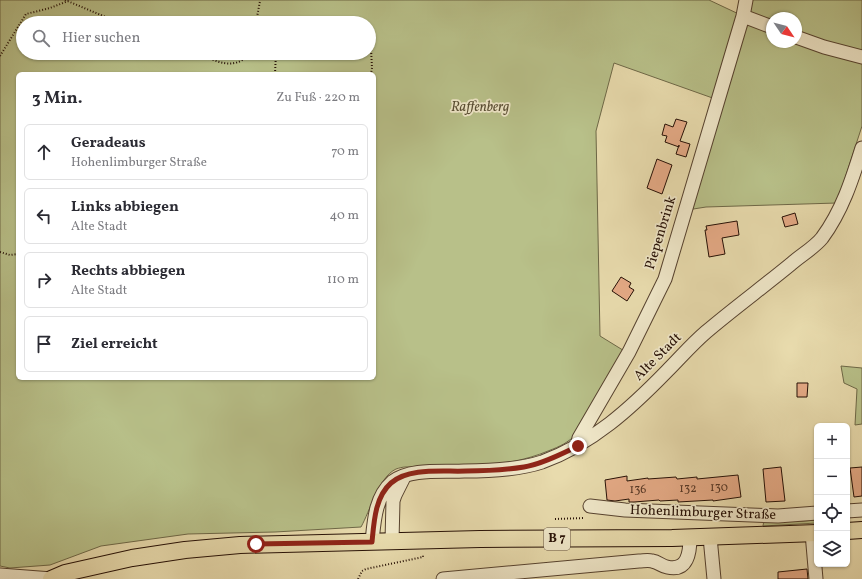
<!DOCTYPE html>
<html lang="de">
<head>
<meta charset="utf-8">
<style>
  body { margin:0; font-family:Vollkorn,serif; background:#f2f2f3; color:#2b2b33 }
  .controls { position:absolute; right:12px; bottom:12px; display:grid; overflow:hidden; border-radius:6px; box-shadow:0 1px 3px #0004 }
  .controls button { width:36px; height:36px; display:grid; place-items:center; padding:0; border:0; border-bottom:1px solid #e1e1e2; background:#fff; color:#2b2b33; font:20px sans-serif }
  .compass { position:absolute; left:766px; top:12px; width:36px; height:36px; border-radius:50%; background:#fff; box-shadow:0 1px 3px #0004; rotate:125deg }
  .stop { position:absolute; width:12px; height:12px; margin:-9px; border:3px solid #8f2418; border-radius:50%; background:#fff }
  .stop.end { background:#8f2418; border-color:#fff; box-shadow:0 1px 4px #0008 }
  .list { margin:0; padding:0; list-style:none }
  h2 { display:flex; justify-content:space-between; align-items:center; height:52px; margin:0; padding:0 16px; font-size:17px }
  h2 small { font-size:13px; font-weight:400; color:#7c7c81 }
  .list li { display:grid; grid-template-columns:26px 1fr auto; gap:12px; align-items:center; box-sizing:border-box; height:56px; margin:0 8px 8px; padding:0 8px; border:1px solid #e1e1e2; border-radius:6px }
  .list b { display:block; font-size:15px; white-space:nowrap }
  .list p { margin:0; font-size:13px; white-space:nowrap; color:#7c7c81 }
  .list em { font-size:13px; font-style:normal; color:#7c7c81 }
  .icon { flex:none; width:22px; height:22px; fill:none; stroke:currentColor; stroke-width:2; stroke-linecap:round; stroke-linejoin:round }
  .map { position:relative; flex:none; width:862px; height:579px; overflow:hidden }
  .search { position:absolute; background:#fff; box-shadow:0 1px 3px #0004; left:16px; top:16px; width:360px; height:44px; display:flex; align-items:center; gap:10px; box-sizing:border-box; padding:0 14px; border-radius:22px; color:#7c7c81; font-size:15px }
  .panel { position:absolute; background:#fff; box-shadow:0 1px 3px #0004; left:16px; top:72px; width:360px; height:308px; border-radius:6px }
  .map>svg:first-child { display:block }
  .green { fill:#b8c089; stroke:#6e6847; fill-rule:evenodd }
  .building { fill:#e5aa86; stroke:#250f05 }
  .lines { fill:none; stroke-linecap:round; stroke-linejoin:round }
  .minor-casing { stroke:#56422f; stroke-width:15 }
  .major-casing { stroke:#250f05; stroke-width:18 }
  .path { stroke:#250f05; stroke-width:2; stroke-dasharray:1 2; stroke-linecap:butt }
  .minor { stroke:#f0e8ca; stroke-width:13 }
  .major { stroke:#e8dbad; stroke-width:16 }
  .route { stroke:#8f2418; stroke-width:5 }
  .labels { text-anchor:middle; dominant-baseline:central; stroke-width:3.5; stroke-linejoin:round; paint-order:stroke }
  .number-label { font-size:12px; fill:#553625 }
  .shield { fill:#f0e8ca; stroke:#625040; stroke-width:1 }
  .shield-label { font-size:13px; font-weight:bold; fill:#250f05 }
  .park-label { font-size:14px; font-style:italic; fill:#584d33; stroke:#f0e8ca }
  .street-label { font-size:14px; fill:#250f05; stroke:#f0e8ca }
</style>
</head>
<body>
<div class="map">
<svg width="862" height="579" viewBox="0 0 862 579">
  <rect width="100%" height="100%" fill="#e8dbad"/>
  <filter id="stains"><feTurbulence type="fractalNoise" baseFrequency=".005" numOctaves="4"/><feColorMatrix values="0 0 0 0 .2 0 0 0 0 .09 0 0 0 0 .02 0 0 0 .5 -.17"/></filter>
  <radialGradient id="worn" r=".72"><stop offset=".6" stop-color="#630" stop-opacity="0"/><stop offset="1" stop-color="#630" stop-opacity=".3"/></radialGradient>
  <!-- green -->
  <path class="green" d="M0 0H709L743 16 746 0H862V126L837 203 706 207 687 210 721 101 614 63 596 131 600 336 626 352 577 434C567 443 561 446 548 451 503 470 454 465 405 467 403 467 399 468 396 469 379 477 370 511 361 527L275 532 188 534 101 546 50 565 10 568 0 566ZM772 18H796V42H772ZM23 23H369V53H23ZM18 74H374V378H18Z
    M841 366 862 368V424L855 425 857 389 844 383Z
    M764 520 802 521 817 520V523L763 526Z"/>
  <!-- building -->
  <path class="building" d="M676 119 687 122 680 141 690 144 686 157 676 154 679 145V147L665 142 667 136 662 135 665 124 673 127Z
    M657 159 672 165 662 194 647 188Z
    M795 213 798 224 785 227 782 217Z
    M737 221 739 235 722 238 725 254 709 257 705 230H707L706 226Z
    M621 277 631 283 629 287 634 290 627 301 612 291Z
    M797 383H808L807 397H797Z
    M781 467 785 501 766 502 763 469Z
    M862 467V496L854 497 850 468Z
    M738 475 741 497 713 501V500L678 502V500L660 501 659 500 634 502H629V499L615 501 607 500 605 480 627 476V481L648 478V479L676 477 677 479 697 477V479Z
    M807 569 808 579H778V572Z"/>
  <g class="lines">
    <defs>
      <path id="minor" d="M746 0 743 16 772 27
        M796 37 824 47 862 57
        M577 446 579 438 629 352 665 279 743 16
        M590 506 625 510 778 516 817 513
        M847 511 862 510
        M812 533 816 579
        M710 537 714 579
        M392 541 393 501 395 495 404 477
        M372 542C374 522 375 497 392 482 410 468 442 472 464 471 490 471 518 470 542 462 592 444 631 408 667 371 680 358 692 344 706 332 733 309 763 287 791 264 800 256 815 247 822 238 842 211 852 180 862 148
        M0 575 52 579
        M443 579 639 561C643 561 648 560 652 561 658 562 662 566 667 567 688 572 690 552 690 537"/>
      <path id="major" d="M847 531 862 530
        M51 579 65 573 132 558 185 550 240 545 480 539 672 538 817 533"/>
    </defs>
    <!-- minor casing -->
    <use href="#minor" class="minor-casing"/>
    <!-- major casing -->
    <use href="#major" class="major-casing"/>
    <!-- path -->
    <path class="path" d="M65 0 120 23
      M260 23 257 17 260 1
      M370 29 372 68 371 74
      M196 53C217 61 233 72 251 53
      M0 56 26 14 50 8 68 1
      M275 74 276 53
      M0 252 10 255 18 254
      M555 519 585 518
      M358 579 362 571 366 569 423 557V554"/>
    <!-- minor -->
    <use href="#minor" class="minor"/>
    <!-- major -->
    <use href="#major" class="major"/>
  </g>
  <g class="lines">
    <!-- route -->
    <path class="route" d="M256 544 372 542C374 522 375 497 391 483 409 467 444 472 466 471 485 471 505 470 524 467 542 464 561 454 578 446"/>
  </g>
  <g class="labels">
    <!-- number labels -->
    <g class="number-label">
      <text x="719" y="488">130</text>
      <text x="688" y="489">132</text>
      <text x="638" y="490">136</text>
    </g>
    <!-- shield labels -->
    <rect class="shield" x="544" y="528" width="26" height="22" rx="3"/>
    <g class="shield-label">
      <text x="557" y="539">B 7</text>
    </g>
    <!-- park labels -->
    <g class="park-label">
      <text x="480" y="107">Raffenberg</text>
    </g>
    <!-- street labels -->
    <g class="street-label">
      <text transform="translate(661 233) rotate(-73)">Piepenbrink</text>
      <text transform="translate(658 357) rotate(-45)">Alte Stadt</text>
      <text transform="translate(703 513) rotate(2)">Hohenlimburger Straße</text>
    </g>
  </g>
  <rect width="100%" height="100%" filter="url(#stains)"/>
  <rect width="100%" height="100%" fill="url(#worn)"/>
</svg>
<div class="controls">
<button>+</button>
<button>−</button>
<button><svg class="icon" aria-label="locate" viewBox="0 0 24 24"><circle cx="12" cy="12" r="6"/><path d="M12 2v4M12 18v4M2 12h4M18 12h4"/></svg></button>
<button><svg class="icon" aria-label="layers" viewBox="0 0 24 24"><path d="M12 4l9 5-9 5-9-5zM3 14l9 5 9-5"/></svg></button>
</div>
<svg class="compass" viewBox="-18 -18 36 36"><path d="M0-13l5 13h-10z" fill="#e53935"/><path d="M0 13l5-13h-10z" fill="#7c7c81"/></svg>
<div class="stop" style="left:256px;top:544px"></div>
<div class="stop end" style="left:578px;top:446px"></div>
<div class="search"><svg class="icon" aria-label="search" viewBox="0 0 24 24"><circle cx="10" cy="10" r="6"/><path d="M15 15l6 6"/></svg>Hier suchen</div>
<section class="panel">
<h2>3 Min.<small>Zu Fuß · 220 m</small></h2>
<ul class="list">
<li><svg class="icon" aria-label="ahead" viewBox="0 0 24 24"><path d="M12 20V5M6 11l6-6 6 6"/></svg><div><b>Geradeaus</b><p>Hohenlimburger Straße</p></div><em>70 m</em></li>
<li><svg class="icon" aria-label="left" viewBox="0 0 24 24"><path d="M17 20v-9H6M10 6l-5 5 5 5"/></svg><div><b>Links abbiegen</b><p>Alte Stadt</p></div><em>40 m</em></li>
<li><svg class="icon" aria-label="right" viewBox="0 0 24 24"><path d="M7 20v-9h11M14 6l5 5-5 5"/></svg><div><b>Rechts abbiegen</b><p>Alte Stadt</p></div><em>110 m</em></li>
<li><svg class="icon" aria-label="arrive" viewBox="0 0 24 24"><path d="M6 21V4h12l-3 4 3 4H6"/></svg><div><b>Ziel erreicht</b></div></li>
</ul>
</section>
</div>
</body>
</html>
